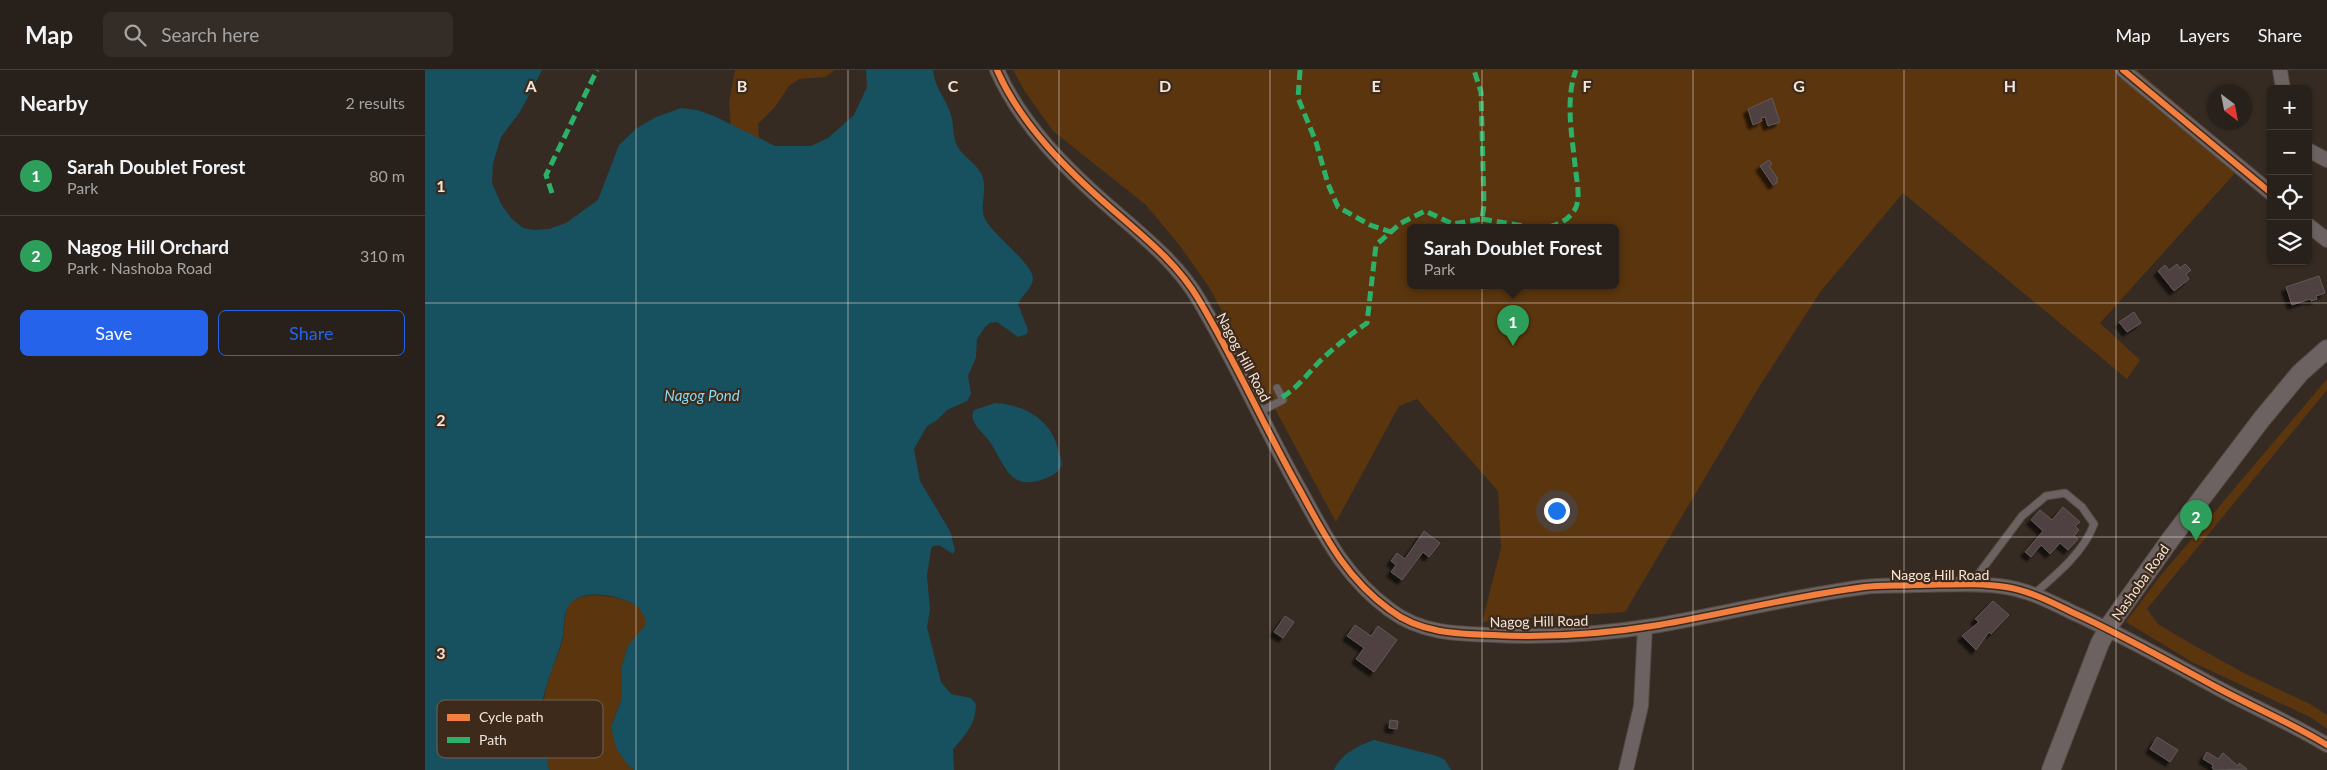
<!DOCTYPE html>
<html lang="en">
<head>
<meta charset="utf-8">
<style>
  body { margin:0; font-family:Lato,sans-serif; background:#342d27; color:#f1f3f6 }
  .controls { position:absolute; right:15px; top:15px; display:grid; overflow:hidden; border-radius:8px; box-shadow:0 1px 4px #0004 }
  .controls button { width:45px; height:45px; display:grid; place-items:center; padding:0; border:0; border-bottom:1px solid #443e39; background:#28201a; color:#f1f3f6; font:25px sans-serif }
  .compass { position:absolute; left:1782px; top:15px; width:45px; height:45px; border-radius:50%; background:#28201a; box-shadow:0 1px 4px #0004; rotate:148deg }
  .you { position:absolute; left:1131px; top:440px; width:18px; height:18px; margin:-12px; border:4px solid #fff; border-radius:50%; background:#1a73e8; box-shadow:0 0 0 8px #1a73e833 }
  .badge { display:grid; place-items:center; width:32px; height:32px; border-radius:50%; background:#2563eb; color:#fff; font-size:16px; font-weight:700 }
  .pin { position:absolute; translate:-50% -41px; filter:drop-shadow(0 1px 2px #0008) }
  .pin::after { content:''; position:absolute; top:26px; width:18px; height:15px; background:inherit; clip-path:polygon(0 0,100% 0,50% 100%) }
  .popup { position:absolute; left:982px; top:154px; width:212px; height:65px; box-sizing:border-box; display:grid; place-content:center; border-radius:8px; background:#28201a; filter:drop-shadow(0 1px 4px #0005); font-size:16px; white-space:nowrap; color:#a5a3a2 }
  .popup b { font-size:19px; color:#f1f3f6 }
  .popup::after { content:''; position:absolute; left:50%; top:100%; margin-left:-10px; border:10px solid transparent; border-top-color:#28201a }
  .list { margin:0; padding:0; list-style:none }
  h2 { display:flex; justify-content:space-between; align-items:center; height:65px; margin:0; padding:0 20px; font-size:21px }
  h2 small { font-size:16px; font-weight:400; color:#a5a3a2 }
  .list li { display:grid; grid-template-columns:32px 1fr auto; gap:15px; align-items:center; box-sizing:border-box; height:80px; padding:0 20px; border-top:1px solid #443e39 }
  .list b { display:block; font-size:19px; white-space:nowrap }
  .list p { margin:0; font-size:16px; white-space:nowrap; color:#a5a3a2 }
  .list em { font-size:16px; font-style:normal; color:#a5a3a2 }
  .actions { display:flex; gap:10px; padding:15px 20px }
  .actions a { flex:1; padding:11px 0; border:1px solid #2563eb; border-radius:8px; text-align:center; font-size:18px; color:#2563eb }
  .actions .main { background:#2563eb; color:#fff }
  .icon { flex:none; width:28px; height:28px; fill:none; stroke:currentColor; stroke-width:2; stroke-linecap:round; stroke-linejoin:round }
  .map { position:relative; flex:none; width:1902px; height:700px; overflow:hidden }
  header { display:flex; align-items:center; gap:30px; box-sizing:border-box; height:70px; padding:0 25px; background:#28201a; border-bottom:1px solid #443e39 }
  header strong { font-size:24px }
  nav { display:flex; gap:28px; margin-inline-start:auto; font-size:18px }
  .search { width:350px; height:45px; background:#342d27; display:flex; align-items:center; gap:12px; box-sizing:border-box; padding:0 18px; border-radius:8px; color:#a5a3a2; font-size:19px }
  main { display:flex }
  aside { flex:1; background:#28201a }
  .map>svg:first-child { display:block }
  .green { fill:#5b350e; fill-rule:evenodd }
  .water { fill:#17505f }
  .building { fill:#4f4143; stroke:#625958; filter:url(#shadow) }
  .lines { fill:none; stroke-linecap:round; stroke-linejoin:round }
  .service-casing { stroke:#524941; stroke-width:9 }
  .minor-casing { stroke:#524941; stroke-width:16 }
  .tertiary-casing { stroke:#524941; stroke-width:20 }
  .service { stroke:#6c6262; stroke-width:7 }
  .minor { stroke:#6c6262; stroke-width:14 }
  .tertiary { stroke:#6c6262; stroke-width:18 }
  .quiet { stroke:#2db169; stroke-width:5; stroke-dasharray:10 5; stroke-linecap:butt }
  .cycleway-casing { stroke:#3d2a1a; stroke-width:9 }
  .cycleway { stroke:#f27e40; stroke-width:6 }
  .grid { fill:none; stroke:#f2e5db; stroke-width:1; stroke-opacity:0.55 }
  .labels { text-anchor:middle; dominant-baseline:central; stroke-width:4.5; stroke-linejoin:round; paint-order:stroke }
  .street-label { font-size:14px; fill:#f2e5db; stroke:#3d2a1a }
  .water-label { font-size:15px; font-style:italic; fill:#86dcf8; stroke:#3d2a1a }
  .key { fill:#3d2a1a; stroke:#736254; stroke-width:1 }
  .key-label { font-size:14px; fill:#f2e5db }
  .grid-label { font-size:16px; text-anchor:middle; font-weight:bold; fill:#f2e5db; stroke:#3d2a1a; stroke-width:4.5; stroke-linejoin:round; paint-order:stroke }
</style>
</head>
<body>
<header>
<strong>Map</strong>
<div class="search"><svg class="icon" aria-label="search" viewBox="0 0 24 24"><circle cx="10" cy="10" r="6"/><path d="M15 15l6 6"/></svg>Search here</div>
<nav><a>Map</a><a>Layers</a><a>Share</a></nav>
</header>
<main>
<aside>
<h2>Nearby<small>2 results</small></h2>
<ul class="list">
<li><span class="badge" style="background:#2e9e5b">1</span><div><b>Sarah Doublet Forest</b><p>Park</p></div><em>80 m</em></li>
<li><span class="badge" style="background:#2e9e5b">2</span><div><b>Nagog Hill Orchard</b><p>Park · Nashoba Road</p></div><em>310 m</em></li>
</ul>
<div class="actions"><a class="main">Save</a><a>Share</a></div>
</aside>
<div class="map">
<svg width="1902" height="700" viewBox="0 0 1902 700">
  <defs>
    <filter id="shadow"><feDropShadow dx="-4.5" dy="4.5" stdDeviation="1" flood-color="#0009"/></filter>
  </defs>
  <rect width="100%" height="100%" fill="#352b22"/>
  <!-- green -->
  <path class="green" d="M310 0H410L400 7 374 9 364 16 350 37 333 54 334 69 306 56 304 32Z
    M588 0H1712L1820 92 1675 253 1715 290 1702 309 1478 123 1396 221 1334 317 1200 542 1057 552 1076 478 1073 421 992 329 974 336 911 452 784 217 755 176 721 135 628 61 599 20ZM986 157H1190V215H986Z
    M1902 309V320L1722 539 1733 554 1770 576 1817 602 1885 634 1902 645V659L1887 648 1767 592 1701 552 1732 510Z
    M170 525C191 527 217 529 222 554L203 576 197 595 196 630 186 657 202 694 209 700H124C118 669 114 638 124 608 128 595 135 582 138 568 142 543 135 527 170 525Z"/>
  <!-- water -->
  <path class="water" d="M0 0H117L95 42 76 67 68 93 67 113 76 134 86 148 98 158 109 160 124 159 141 153 173 130 194 75 212 58 231 47 256 38 272 40 289 46 350 76H386L403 68 429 45 442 17 441 0H508C509 16 520 28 525 42 530 55 526 67 534 79 541 89 554 95 558 108 562 122 554 137 560 149 568 165 607 193 608 208 608 218 597 225 593 234L603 260 602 264 593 267 572 252 565 253 560 257 552 269 551 287 543 306 546 324 542 331 522 340 511 351 502 356 489 379 495 411 525 461 530 480 528 484 514 475 508 476 506 479 502 505 505 540 502 557 516 612 526 624 546 628 551 634C551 653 541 665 528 679L529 700H209L202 694 191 678 186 657 196 631 197 595 203 576 221 554C219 538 208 532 193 528 181 524 159 522 148 531 136 541 141 556 137 570 131 592 120 613 117 636 115 657 120 679 124 700H0Z
    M570 333C602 335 628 351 634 383 635 386 637 391 637 394 636 400 629 405 624 407 588 422 583 403 567 375 561 364 542 353 549 340Z
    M949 670 1012 686 1020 690 1026 700H909C916 684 932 676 949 670Z"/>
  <!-- building -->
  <path class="building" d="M1347 28 1355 52 1343 56 1340 47 1336 48 1337 51 1328 55 1323 39Z
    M1344 90 1347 94 1344 96 1353 109 1351 110 1353 112 1348 115 1335 96Z
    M1752 194 1755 198 1760 194 1766 200 1761 204 1764 209 1749 221 1733 201 1740 195 1744 200Z
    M1894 206 1900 223 1891 226 1892 229 1886 231 1885 229 1867 235 1861 217Z
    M1709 242 1716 253 1702 262 1694 252Z
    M1638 437 1655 452 1650 456 1654 460 1649 466 1653 469 1643 480 1635 473 1625 484 1616 475 1606 487 1600 482 1618 461 1606 450 1615 440 1627 450Z
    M999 461 1015 473 1004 487 998 482 977 510 966 502 971 495 966 491 972 483 980 489Z
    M1568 531 1584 545 1566 564 1564 562 1551 580 1537 566 1554 552 1550 549Z
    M860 546 869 552 858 568 849 562Z
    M930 555 946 566 953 556 972 570 949 602 931 589 939 578 922 566Z
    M965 650 973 651 972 659 964 658Z
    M1732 667 1753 680 1745 692 1725 679Z
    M1782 682 1793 689 1798 683 1813 696 1814 693 1822 699 1790 700 1787 698 1788 695 1778 689Z"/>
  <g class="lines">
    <defs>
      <path id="service" d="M834 342 858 330 852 318
        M1546 514 1597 446 1621 426 1640 423 1657 437 1669 454C1659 482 1631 505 1609 524"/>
      <path id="minor" d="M572 0C596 55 643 101 688 140 719 167 753 194 774 230 811 292 840 359 876 422 901 468 921 508 965 540 995 563 1031 564 1068 565 1124 568 1179 564 1234 555 1303 543 1370 526 1439 517 1456 515 1473 516 1489 515 1520 515 1551 512 1581 517 1606 521 1628 533 1651 544 1699 566 1745 592 1791 617 1828 637 1866 653 1902 675
        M1698 0 1846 123
        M1855 0 1858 19
        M1883 80 1902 90
        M1883 155 1902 170
        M1201 700 1216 636 1220 557"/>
      <path id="tertiary" d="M1626 700 1675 573 1686 553 1745 470 1836 350 1875 303 1902 279"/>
    </defs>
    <!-- service casing -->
    <use href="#service" class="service-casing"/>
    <!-- minor casing -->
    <use href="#minor" class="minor-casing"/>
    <!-- tertiary casing -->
    <use href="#tertiary" class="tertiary-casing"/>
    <!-- service -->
    <use href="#service" class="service"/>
    <!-- minor -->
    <use href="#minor" class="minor"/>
    <!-- tertiary -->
    <use href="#tertiary" class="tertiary"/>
    <!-- quiet -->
    <path class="quiet" d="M875 0 873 28 891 72 903 114 913 137 945 155 966 162
      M127 123 121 105 172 0
      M1057 149 1104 157
      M1124 157C1134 154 1143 150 1149 141 1157 130 1151 108 1150 95 1147 65 1140 29 1151 0
      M857 327C873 318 883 303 896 290 911 276 926 264 942 253L951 175 976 153 1000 141 1028 154 1057 149 1059 135 1056 22 1049 0"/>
    <defs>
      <path id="cycleway" d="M572 0C596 55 643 101 688 140 719 167 753 194 774 230 811 292 840 359 876 422 901 468 921 508 965 540 995 563 1031 564 1068 565 1124 568 1179 564 1234 555 1303 543 1370 526 1439 517 1456 515 1473 516 1489 515 1520 515 1551 512 1581 517 1606 521 1628 533 1651 544 1699 566 1745 592 1791 617 1828 637 1866 653 1902 675
        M1698 0 1846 123"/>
    </defs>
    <!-- cycleway casing -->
    <use href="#cycleway" class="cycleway-casing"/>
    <!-- cycleway -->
    <use href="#cycleway" class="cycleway"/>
  </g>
  <!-- grid -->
  <path class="grid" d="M211 0V700M423 0V700M634 0V700M845 0V700M1057 0V700M1268 0V700M1479 0V700M1691 0V700M0 233H1902M0 467H1902"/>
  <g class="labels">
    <!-- street labels -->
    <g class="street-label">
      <text transform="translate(819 287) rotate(62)">Nagog Hill Road</text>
      <text x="1515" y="504">Nagog Hill Road</text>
      <text transform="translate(1715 512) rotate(-55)">Nashoba Road</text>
      <text transform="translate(1114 551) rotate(-1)">Nagog Hill Road</text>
    </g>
    <!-- water labels -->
    <g class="water-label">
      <text x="277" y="325">Nagog Pond</text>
    </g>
  </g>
  <!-- legend -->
  <rect x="12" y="630" width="166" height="58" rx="8" class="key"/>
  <rect x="22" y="644" width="23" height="7" fill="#f27e40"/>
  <rect x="22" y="667" width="23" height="6" fill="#2db169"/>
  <g class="key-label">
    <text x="54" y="652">Cycle path</text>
    <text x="54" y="675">Path</text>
  </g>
  <g class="grid-label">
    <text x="106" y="22">A</text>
    <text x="317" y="22">B</text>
    <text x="528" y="22">C</text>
    <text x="740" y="22">D</text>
    <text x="951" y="22">E</text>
    <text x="1162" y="22">F</text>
    <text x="1374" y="22">G</text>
    <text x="1585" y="22">H</text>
    <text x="16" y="122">1</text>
    <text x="16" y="356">2</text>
    <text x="16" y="589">3</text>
  </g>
</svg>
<div class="controls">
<button>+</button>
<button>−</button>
<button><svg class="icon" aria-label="locate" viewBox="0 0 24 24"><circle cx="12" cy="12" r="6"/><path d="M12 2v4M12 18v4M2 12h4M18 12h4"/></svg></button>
<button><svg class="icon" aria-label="layers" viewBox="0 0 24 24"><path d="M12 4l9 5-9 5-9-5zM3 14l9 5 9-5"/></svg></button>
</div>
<svg class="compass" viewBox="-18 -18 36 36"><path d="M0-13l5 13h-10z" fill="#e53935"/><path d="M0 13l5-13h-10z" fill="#a5a3a2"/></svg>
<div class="you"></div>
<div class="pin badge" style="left:1088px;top:276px;background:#2e9e5b">1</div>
<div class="popup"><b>Sarah Doublet Forest</b>Park</div>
<div class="pin badge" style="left:1771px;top:471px;background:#2e9e5b">2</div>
</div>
</main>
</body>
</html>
